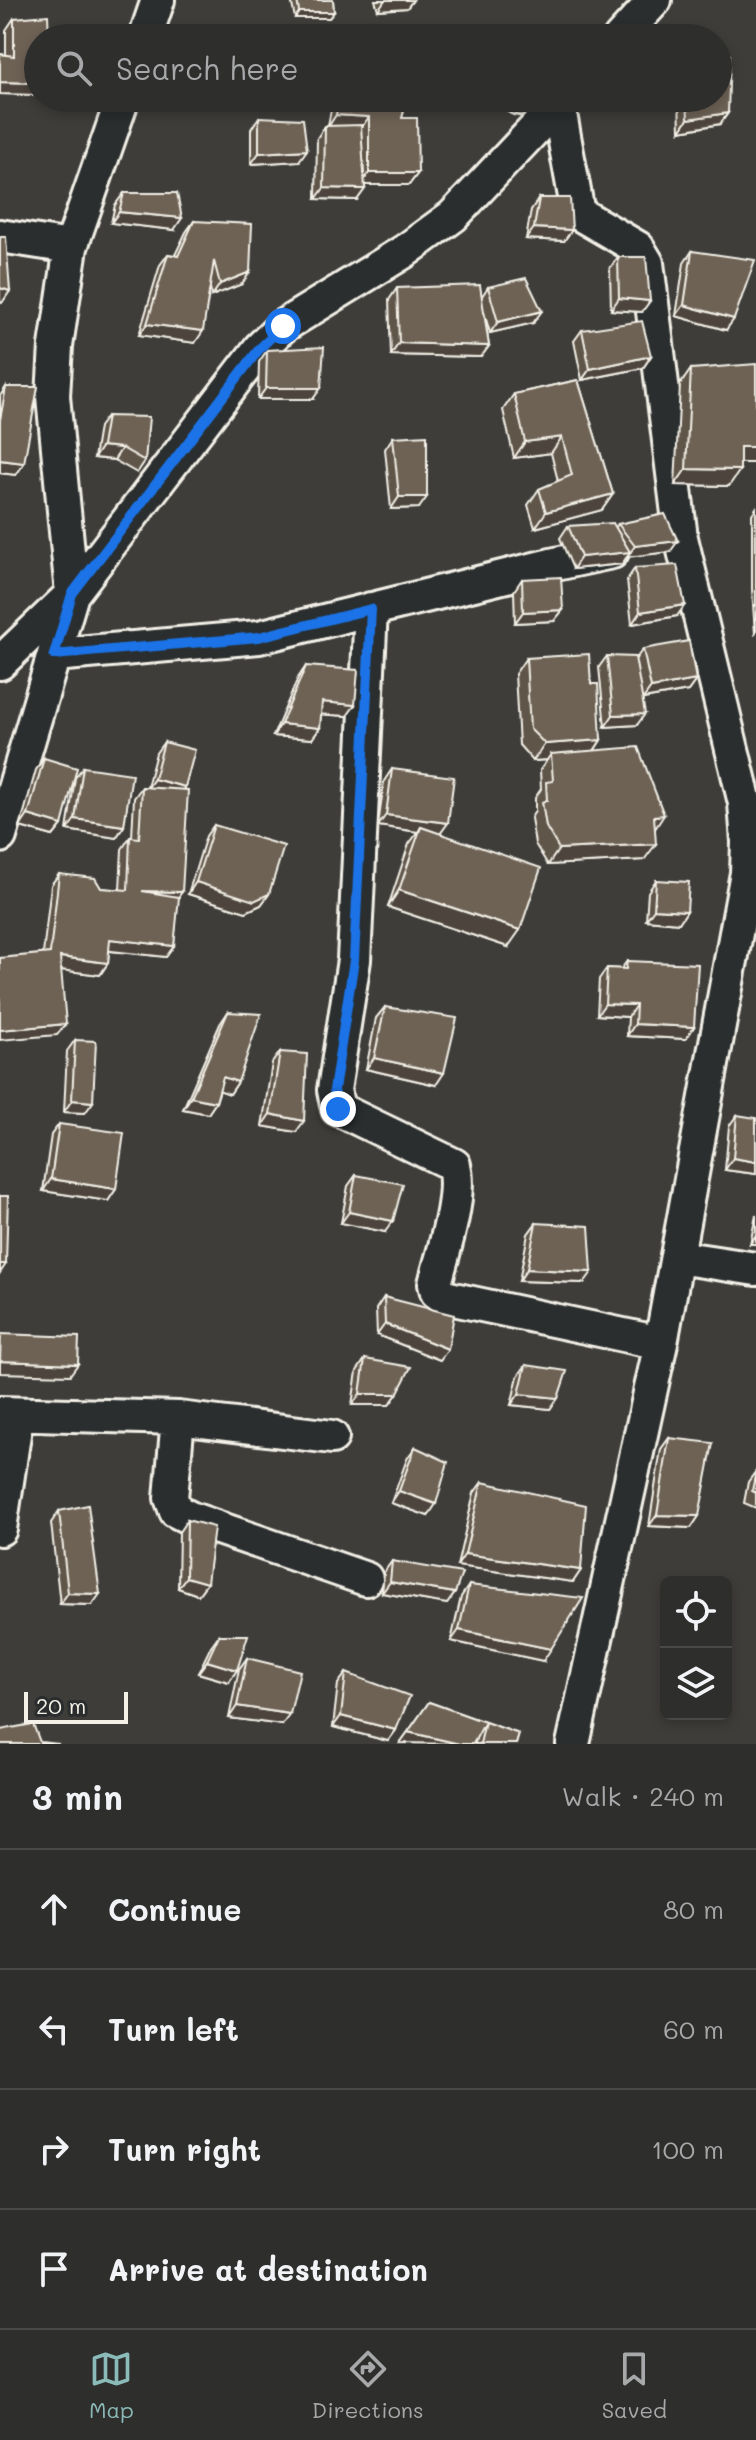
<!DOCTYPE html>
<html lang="en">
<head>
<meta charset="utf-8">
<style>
  body { margin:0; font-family:Mali,sans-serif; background:#363634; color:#f1f3f6 }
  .controls { position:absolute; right:24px; bottom:24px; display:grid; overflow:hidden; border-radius:12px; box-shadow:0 4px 12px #0003 }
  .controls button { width:72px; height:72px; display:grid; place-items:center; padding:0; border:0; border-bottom:2px solid #494a48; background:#2e2e2c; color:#f1f3f6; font:40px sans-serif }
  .scale { position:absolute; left:24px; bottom:20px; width:104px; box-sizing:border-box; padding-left:8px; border:4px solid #f4f1e8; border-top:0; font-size:22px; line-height:28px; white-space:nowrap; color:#f4f1e8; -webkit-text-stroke:6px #2a2d2e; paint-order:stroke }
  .stop { position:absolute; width:24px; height:24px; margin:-18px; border:6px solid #1a73e8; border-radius:50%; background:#fff }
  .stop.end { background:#1a73e8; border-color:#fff; box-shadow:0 2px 8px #0008 }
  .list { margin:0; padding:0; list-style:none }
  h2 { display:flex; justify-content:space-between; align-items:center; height:104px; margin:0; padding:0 32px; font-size:34px }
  h2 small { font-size:26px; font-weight:400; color:#a7a8a9 }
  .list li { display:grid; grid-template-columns:52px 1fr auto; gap:24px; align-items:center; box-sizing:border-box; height:120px; padding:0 32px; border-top:2px solid #494a48 }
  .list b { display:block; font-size:30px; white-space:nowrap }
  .list em { font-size:26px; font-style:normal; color:#a7a8a9 }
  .icon { flex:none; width:44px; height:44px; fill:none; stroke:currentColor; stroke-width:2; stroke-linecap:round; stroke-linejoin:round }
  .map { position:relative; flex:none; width:756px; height:1744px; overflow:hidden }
  .search { position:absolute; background:#2e2e2c; box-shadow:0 4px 12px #0003; left:24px; right:24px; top:24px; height:88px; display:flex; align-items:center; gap:20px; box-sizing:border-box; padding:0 28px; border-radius:44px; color:#a7a8a9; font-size:30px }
  .sheet { height:584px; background:#2e2e2c }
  nav { display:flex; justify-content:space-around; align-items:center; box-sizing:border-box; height:112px; border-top:2px solid #494a48; background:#2e2e2c; font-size:22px; color:#a7a8a9 }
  nav a { display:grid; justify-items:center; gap:4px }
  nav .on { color:#8bbbb9 }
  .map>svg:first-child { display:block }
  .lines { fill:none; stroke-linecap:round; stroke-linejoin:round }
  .street-casing { stroke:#f4f1e8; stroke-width:38 }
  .street { stroke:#2a2d2e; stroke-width:32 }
  .wall { fill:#5f5449; stroke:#f4f1e8; stroke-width:2 }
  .shaded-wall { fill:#4d453c; stroke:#f4f1e8; stroke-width:2 }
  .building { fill:#6e6255; stroke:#f4f1e8; stroke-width:2 }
  .route { stroke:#1a73e8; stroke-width:10 }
</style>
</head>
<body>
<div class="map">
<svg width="756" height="1744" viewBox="0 0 756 1744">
  <rect width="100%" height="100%" fill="#3e3d3a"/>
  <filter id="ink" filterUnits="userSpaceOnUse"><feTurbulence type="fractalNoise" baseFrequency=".0125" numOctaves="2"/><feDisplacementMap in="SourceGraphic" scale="16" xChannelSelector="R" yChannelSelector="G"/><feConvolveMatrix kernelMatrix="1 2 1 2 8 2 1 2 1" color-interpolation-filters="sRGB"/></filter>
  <g filter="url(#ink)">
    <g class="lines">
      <defs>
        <path id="street" d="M145 38 158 0
          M620 38 655 0
          M519 98 558 103 578 213 638 248 647 263 681 538 745 803 748 842 747 873 661 1343 573 1744
          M0 236 71 247
          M371 609 354 960 334 1090 338 1109 454 1165C462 1198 443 1251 435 1284L437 1292 444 1297 661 1343
          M54 655 259 637 551 565 612 552
          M0 663 72 594 260 348 283 326 405 251 453 216 564 98
          M0 836 72 594 53 396 56 346 71 247 123 98
          M677 1257 756 1269
          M0 1413 178 1418 332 1437
          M178 1418 171 1498 176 1511 192 1519 366 1579
          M0 1529 17 1414"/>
      </defs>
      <!-- street casing -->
      <use href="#street" class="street-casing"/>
      <!-- street -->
      <use href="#street" class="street"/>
    </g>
    <!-- wall -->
    <path class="wall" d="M291 0H333L334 12 329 18H295Z
      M375 0H413L407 8 378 10Z
      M14 18 38 38V95L0 94V54L6 55V30Z
      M333 98H407L402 118 418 173 409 185H365V189L357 200 316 199 317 138 325 126H328Z
      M679 98H718L728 113 720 124 680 131Z
      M259 117 299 161 251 164V129Z
      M124 193 174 230 111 223 115 205Z
      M539 198 564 241 526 239 531 210Z
      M194 221 242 284 212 296 210 288 195 343 139 335 160 265 168 254 175 255 186 232Z
      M692 251 726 330 676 316 684 263Z
      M618 257 642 312 611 310 610 268Z
      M488 287 533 323 490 333 484 312 489 346 481 357 391 355 389 300 397 288 482 296Z
      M582 330 651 356 643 368 582 380 574 341Z
      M267 350 313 399H258L259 362Z
      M691 369 756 463H740L729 486 675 485 680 385Z
      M578 380 613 494 602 510 535 528 528 505 539 489 558 481 551 453 514 458 503 410 514 394Z
      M6 387 24 463 16 475 0 473V396Z
      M107 416 145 461 137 473 114 460 94 458 99 427Z
      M393 437 419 508 391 509 385 449Z
      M756 508V633L755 634 752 589V514Z
      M618 524 670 552 627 556 622 564 573 569 560 538 568 526 615 528Z
      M635 568 677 616 632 624 627 580Z
      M522 579 554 621 515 623 514 591Z
      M643 649 696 680 688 691 643 699 637 725 605 727 599 667 607 656 635 660Z
      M526 658 591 684 601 740 594 751 655 829 644 860 548 865 535 844 531 818 535 811V798L541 789 540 770 547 760 533 761 519 745 515 674Z
      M306 666 347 716 321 714 320 728 312 739 273 736 298 678Z
      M164 742 185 787 183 789 178 897 174 946 166 957 109 951 108 963 100 975 61 970 57 1035 43 954 51 885 59 874 101 888 120 890 122 849 130 837H132L134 798 142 787H147L156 753Z
      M44 758 62 825 53 836 20 827 36 770Z
      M83 767 124 826 116 838 67 830 75 778Z
      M392 769 440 834 508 947 388 907 409 844 418 832 378 826 384 781Z
      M214 825 269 894 261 905 246 912 188 894 206 836Z
      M656 880 687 911 679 923 646 920 648 892Z
      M627 961 694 1027 686 1039 627 1036 628 1017 597 1015 599 979 607 968 621 969Z
      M385 1007 436 1085 366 1069 376 1018Z
      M228 1012 238 1082 230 1094 220 1090 216 1102 208 1114 183 1109 220 1024Z
      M75 1040 85 1113 64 1112 67 1051Z
      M280 1052 296 1132 262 1126 272 1063Z
      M737 1115 756 1174 725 1170 729 1126Z
      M59 1124 116 1189 108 1201 43 1191 51 1135Z
      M356 1175 385 1232 341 1223 348 1186Z
      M756 1215V1244H750Z
      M536 1223 584 1283 519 1281 528 1234Z
      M384 1297 440 1360 377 1335 376 1309Z
      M365 1359 397 1394 389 1405H352L357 1371Z
      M526 1365 558 1398 550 1409 511 1405 518 1376Z
      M669 1438 699 1516 691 1528 649 1526 661 1449Z
      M415 1447 428 1516 391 1503 407 1459Z
      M756 1471V1508L744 1503 748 1482Z
      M482 1482 581 1570 573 1582 457 1566 474 1493Z
      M59 1511 92 1605 60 1604 51 1523Z
      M187 1520 207 1583 198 1595 178 1588 179 1532Z
      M392 1561 455 1593 447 1604 382 1593 384 1572Z
      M469 1585 543 1661 451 1641 461 1597Z
      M219 1635 229 1682 198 1673 211 1646Z
      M247 1658 282 1725 229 1718 239 1669Z
      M346 1673 396 1730 388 1741 333 1727 338 1684Z
      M429 1702 519 1734 516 1744H475L476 1738 400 1743Z"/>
    <!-- shaded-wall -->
    <path class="shaded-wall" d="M385 0H413L407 8 378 10Z
      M299 12H334L329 18H295Z
      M0 82 38 83V95L0 94Z
      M728 113 720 124 680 131 688 119Z
      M336 115 369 117 361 128 328 127Z
      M307 150 299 161 251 164 259 153Z
      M369 173H418L409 185H361Z
      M324 188 365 189 357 200 316 199Z
      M119 212 182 218 174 230 111 223Z
      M534 228 572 230 564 241 526 239Z
      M250 272 242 284 212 296 220 284Z
      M0 288 10 291 2 303 0 302Z
      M619 298 650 301 642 312 611 310Z
      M684 305 734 319 726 330 676 316Z
      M542 311 533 323 490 333 498 322Z
      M147 324 203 331 195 343 139 335Z
      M399 343 489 346 481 357 391 355Z
      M651 356 643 368 582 380 590 369Z
      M266 388H321L313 399H258Z
      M562 437 551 453 514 458 525 442Z
      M102 446 122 448 114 460 94 458Z
      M740 447H756V463H729Z
      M0 460 24 463 16 475 0 473Z
      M686 469 740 470 729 486 675 485Z
      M613 494 602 510 535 528 546 512Z
      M399 497H427L419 508 391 509Z
      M678 541 670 552 627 557 635 546Z
      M630 552 622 564 573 569 581 557Z
      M685 605 677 616 632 624 640 612Z
      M563 610 554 621 515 623 523 612Z
      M696 680 688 691 643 699 651 688Z
      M322 702 355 705 347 716 314 714Z
      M645 714 637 725 605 727 613 715Z
      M281 724 320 728 312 739 273 736Z
      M601 740 590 757 551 754 547 760 533 761 545 744Z
      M154 779 185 787 177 798 146 790Z
      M28 815 62 825 53 836 20 827Z
      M386 815 448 823 440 834 421 827 418 832 378 826Z
      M664 815 653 832 654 816Z
      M75 819 124 826 116 838 67 830Z
      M656 844 644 860 548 865 559 849Z
      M196 882 269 894 261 905 246 912 188 894Z
      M399 890 520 930 508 947 388 907Z
      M142 891 182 892 173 904Z
      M654 909 687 911 679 923 646 920Z
      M110 939 174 946 166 957 102 950Z
      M60 957 108 963 100 975 52 969Z
      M605 1004 636 1005 628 1017 597 1015Z
      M66 1024 57 1035 0 1040V1030Z
      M635 1024 694 1027 686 1039 627 1036Z
      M374 1058 444 1073 436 1085 366 1069Z
      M223 1077 238 1082 230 1094 215 1089Z
      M191 1097 216 1102 208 1114 183 1109Z
      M72 1100 93 1102 85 1113 64 1112Z
      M270 1114 304 1121 296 1132 262 1126Z
      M733 1158 756 1162V1174L725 1170Z
      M51 1179 116 1189 108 1201 43 1191Z
      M349 1212 393 1221 385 1232 341 1223Z
      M756 1235V1244H750Z
      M0 1264H6L0 1273Z
      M527 1269 592 1272 584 1283 519 1281Z
      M385 1324 448 1349 440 1360 377 1335Z
      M0 1361 78 1364 70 1375 0 1373Z
      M360 1394H397L389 1405H352Z
      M519 1394 558 1398 550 1409 511 1405Z
      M399 1491 436 1504 428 1516 391 1503Z
      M657 1515 699 1516 691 1528 649 1526Z
      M465 1554 581 1570 573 1582 457 1566Z
      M186 1577 207 1583 198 1595 178 1588Z
      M390 1582 455 1593 447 1604 382 1593Z
      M68 1593 100 1594 92 1605 60 1604Z
      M459 1630 551 1649 543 1661 451 1641Z
      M207 1661 237 1670 229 1682 198 1673Z
      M237 1706 290 1714 282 1725 229 1718Z
      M341 1716 396 1730 388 1741 333 1727Z
      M408 1732 460 1744 400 1743Z"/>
    <!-- building -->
    <path class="building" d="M297 0H333L334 12H299Z
      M48 15 49 38H38V83L0 82V54L14 56V18Z
      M718 55H730L728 113 688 119 687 98H718Z
      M339 98H407L402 118H417L418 173H369V117L336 115Z
      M259 117 303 119 307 150 259 153Z
      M361 125 365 189 324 188 325 126Z
      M124 193H177L182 218 119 212Z
      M539 198H570L572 230 534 228Z
      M194 221 252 224 250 272 220 284 214 261 203 331 147 324 168 254 178 256Z
      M0 237H6L10 291 0 288Z
      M692 251 755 260 734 319 684 305Z
      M618 257H646L650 301 619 298Z
      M526 278 542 311 498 322 488 287Z
      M480 285 489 346 399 343 397 288Z
      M642 321 651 356 590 369 582 330Z
      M324 347 321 388H266L267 350Z
      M756 364V447H740V470L686 469 691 369Z
      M578 380 613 494 546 512 539 489 572 475 562 437 525 442 514 394Z
      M6 387H38L24 463 0 460V420Z
      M107 416 149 417 145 461 122 448 102 446Z
      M427 435V497H399L393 437Z
      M665 514 678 541 635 546 618 524Z
      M613 523 630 552 581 557 568 526Z
      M677 565 685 605 640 612 635 568Z
      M561 577 563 610 523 612 522 579Z
      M689 641 696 680 651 688 643 649Z
      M589 654 591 684H598L601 740 545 744 530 729 526 658Z
      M607 656 635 657 645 714 613 715Z
      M306 666 358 670 355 705 322 702 320 728 281 724Z
      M164 742 195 750 185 787 154 779Z
      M638 747 664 815 654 816 656 844 559 849 546 827 542 802 547 800 546 782 553 781 551 754Z
      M44 758 77 768 62 825 28 815Z
      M83 767 132 774 124 826 75 819Z
      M392 769 454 777 448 823 386 815Z
      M142 787 188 790 182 892 142 891 179 897 174 946 110 939 108 963 60 957 66 1024 0 1030V958L50 953 59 874 95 878 101 888 128 890 130 837 139 838Z
      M214 825 284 846 269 894 254 901 196 882Z
      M421 827 541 868 520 930 399 890Z
      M656 880 689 882 687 911 654 909Z
      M627 961 698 964 694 1027 635 1024 636 1005 605 1004 607 968 626 969Z
      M385 1007 457 1018 444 1073 374 1058Z
      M228 1012 261 1014 238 1082 223 1077 216 1102 191 1097Z
      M75 1040 96 1041 93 1102 72 1100Z
      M280 1052 307 1054 304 1121 270 1114Z
      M737 1115 756 1118V1162L733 1158Z
      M59 1124 124 1133 116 1189 51 1179Z
      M356 1175 403 1184 393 1221 349 1212Z
      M0 1196H8L6 1264H0Z
      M536 1223 589 1226 592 1272 527 1269Z
      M384 1297 454 1315 448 1349 385 1324Z
      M1 1334 79 1337 78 1364 0 1361Z
      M365 1359 411 1367 397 1394H360Z
      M526 1365 567 1371 558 1398 519 1394Z
      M669 1438 713 1443 699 1516 657 1515Z
      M415 1447 448 1462 436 1504 399 1491Z
      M756 1471V1493L752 1491Z
      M482 1482 586 1505 581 1570 465 1554Z
      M88 1505 100 1594 68 1593 59 1511Z
      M187 1520 214 1527 207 1583 186 1577Z
      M392 1561 462 1573 455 1593 390 1582Z
      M469 1585 583 1598 551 1649 459 1630Z
      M219 1635H248L237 1670 207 1661Z
      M247 1658 300 1671 290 1714 237 1706Z
      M346 1673 410 1696 396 1730 341 1716Z
      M429 1702 485 1722 473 1744H460L408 1732Z
      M485 1722 519 1734 516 1744H480Z
      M33 1724 40 1742 59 1744H0V1730Z"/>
  </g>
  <g class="lines" filter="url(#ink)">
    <!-- route -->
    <path class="route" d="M283 326 260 348 72 594 54 655 259 637 371 609 354 960 334 1090 338 1109"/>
  </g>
</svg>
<div class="controls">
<button><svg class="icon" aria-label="locate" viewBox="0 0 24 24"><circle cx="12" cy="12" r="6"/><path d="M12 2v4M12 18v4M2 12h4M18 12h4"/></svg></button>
<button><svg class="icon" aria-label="layers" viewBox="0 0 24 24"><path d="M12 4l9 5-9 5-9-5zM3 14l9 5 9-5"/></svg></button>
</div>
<div class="scale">20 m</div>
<div class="stop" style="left:283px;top:326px"></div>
<div class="stop end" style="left:338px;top:1109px"></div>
<div class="search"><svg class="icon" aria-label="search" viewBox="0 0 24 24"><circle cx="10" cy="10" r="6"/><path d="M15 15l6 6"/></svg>Search here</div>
</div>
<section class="sheet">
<h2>3 min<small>Walk · 240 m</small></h2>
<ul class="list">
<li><svg class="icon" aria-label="ahead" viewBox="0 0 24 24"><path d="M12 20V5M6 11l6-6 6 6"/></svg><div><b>Continue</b></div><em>80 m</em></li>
<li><svg class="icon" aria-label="left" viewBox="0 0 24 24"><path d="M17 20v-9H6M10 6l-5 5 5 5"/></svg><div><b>Turn left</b></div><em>60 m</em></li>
<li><svg class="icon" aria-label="right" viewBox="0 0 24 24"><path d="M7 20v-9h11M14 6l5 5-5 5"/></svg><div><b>Turn right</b></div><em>100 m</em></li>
<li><svg class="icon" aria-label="arrive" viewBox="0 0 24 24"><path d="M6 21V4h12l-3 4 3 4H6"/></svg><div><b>Arrive at destination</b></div></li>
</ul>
</section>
<nav>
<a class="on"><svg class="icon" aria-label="map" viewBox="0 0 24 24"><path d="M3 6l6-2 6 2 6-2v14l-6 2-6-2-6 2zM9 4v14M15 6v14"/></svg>Map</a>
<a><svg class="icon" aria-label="directions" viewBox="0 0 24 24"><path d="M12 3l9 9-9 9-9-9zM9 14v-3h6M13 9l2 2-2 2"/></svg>Directions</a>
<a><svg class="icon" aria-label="saved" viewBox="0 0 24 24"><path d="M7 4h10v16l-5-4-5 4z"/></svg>Saved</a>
</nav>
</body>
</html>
